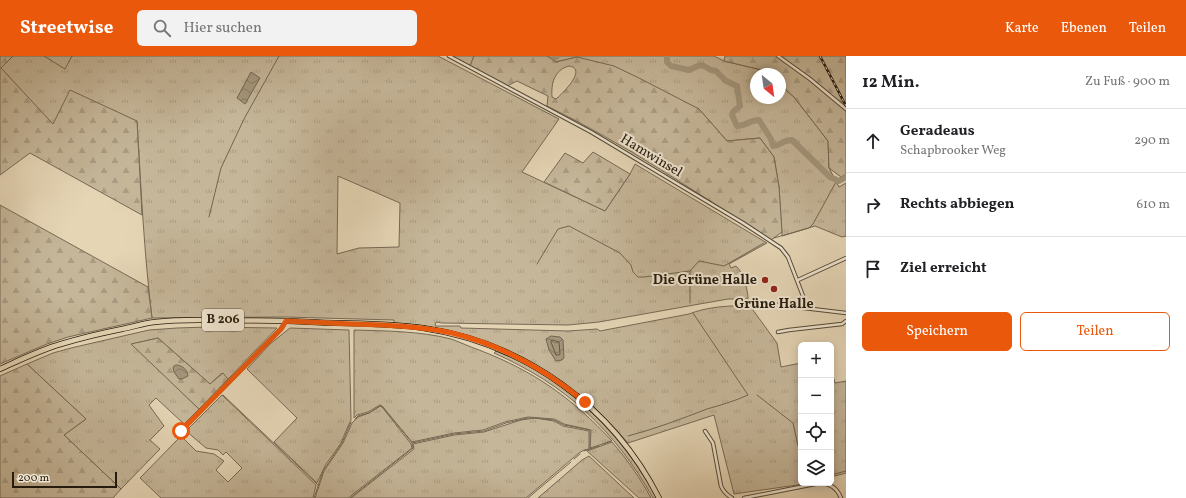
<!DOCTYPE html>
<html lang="de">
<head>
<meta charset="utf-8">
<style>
  body { margin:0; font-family:Vollkorn,serif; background:#f2f2f2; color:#202124 }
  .controls { position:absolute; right:12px; bottom:12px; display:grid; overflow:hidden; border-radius:6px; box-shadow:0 2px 10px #0003 }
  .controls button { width:36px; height:36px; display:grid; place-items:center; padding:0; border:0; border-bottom:1px solid #e0e0e0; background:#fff; color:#202124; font:20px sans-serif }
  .compass { position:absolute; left:750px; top:12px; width:36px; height:36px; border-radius:50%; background:#fff; box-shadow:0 2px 10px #0003; rotate:151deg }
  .scale { position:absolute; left:12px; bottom:10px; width:105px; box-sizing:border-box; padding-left:4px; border:2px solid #261c0e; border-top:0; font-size:11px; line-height:14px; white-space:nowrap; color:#261c0e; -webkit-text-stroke:3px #eee4cf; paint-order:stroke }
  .stop { position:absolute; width:12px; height:12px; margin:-9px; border:3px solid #ea580c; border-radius:50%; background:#fff }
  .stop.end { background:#ea580c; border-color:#fff; box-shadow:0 1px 4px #0008 }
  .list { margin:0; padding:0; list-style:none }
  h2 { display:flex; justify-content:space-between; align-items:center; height:52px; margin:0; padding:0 16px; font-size:17px }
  h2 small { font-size:13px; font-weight:400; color:#757577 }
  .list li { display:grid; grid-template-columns:26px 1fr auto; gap:12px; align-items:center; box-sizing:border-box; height:64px; padding:0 16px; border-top:1px solid #e0e0e0 }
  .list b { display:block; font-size:15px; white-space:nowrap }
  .list p { margin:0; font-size:13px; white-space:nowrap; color:#757577 }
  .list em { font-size:13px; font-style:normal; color:#757577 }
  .actions { display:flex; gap:8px; padding:12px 16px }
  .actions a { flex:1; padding:9px 0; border:1px solid #ea580c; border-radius:6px; text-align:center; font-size:14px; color:#ea580c }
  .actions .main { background:#ea580c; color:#fff }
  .icon { flex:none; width:22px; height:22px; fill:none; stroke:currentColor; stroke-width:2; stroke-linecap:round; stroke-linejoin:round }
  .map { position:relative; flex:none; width:846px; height:442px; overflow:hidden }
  header { display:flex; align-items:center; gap:24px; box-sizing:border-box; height:56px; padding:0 20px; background:#ea580c; color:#fff }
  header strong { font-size:19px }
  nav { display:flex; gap:22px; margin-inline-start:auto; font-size:14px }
  .search { width:280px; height:36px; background:#f2f2f2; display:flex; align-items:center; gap:10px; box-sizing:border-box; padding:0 14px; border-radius:6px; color:#757577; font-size:15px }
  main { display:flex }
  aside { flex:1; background:#fff }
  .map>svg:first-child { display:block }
  .grass { fill:url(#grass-tufts); stroke:#766954; fill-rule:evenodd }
  .forest { fill:url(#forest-firs); stroke:#766954; fill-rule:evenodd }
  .water { fill:url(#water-waves); stroke:#726550 }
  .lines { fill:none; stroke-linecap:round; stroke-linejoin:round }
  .shore { stroke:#655945; stroke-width:1 }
  .stream { stroke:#726550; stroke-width:1 }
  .river { stroke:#a4967c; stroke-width:6 }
  .street-casing { stroke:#564a38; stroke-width:4.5 }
  .primary-casing { stroke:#261c0e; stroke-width:6 }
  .street { stroke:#eee4cf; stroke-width:2.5 }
  .primary { stroke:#e5d5b5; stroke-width:4.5 }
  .rail-casing { stroke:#261c0e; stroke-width:2.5 }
  .rail { stroke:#eee4cf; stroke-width:1; stroke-dasharray:3; stroke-linecap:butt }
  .route { stroke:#ea580c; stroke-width:5 }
  .poi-dot { fill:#8f2418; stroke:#eee4cf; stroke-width:1.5 }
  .labels { text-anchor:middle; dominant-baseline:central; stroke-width:4; stroke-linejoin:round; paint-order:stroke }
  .shield { fill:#eee4cf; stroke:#625848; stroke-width:1 }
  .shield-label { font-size:13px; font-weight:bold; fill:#261c0e }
  .street-label { font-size:14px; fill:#261c0e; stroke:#eee4cf }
  .poi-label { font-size:14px; font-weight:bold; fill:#261c0e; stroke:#eee4cf; text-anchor:end }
</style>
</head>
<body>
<header>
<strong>Streetwise</strong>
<div class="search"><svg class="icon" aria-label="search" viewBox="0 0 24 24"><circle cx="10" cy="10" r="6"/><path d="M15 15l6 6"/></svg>Hier suchen</div>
<nav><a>Karte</a><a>Ebenen</a><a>Teilen</a></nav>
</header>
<main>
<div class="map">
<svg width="846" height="442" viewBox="0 0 846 442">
  <defs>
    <pattern id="grass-tufts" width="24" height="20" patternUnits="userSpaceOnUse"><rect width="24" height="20" fill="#c5b699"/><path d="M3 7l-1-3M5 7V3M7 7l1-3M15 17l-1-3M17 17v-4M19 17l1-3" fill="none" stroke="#a99c83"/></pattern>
    <pattern id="forest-firs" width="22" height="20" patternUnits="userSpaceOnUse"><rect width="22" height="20" fill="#c5b699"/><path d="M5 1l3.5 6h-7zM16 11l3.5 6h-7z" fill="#a99c83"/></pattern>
    <pattern id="water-waves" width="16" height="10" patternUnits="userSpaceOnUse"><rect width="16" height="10" fill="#a4967c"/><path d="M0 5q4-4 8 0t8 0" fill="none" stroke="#857a64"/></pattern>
  </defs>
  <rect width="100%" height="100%" fill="#e5d5b5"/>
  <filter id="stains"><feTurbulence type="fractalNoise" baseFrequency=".005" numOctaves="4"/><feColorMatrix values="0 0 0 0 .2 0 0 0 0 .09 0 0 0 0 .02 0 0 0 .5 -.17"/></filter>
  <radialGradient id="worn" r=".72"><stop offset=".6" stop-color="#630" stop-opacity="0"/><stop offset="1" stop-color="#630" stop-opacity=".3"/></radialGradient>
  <!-- grass -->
  <path class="grass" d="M13 0H44L65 12 72 0H438L559 63 522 116 605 155 630 118 635 108 767 187 729 208 731 212 736 210C743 216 748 234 748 243H728L694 249 599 266 568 269 442 267 436 266 435 270H460L461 272 568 275 597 273 600 275 689 258C706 251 731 249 750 250L777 287 781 311 801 307V427H811L734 438 714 359 628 387C566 315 490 272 394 267V264L285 261 152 262C144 197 141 131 137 65L53 69 1 12ZM338 120 400 147 399 191 359 192 337 198Z
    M451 0H474L470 10Z
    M547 0H714L724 5 762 14 767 18H756V42H780V29L794 41 828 85 829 112 839 131 846 127V180L842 181 815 170 782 180 779 131 774 101 760 82 727 85 699 53 577 1 556 6Z
    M208 271 277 272 228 323 222 317 210 328 158 282 132 288 199 353 184 368 156 342 149 349 164 370 150 384 160 393 121 433 64 379 86 363 27 308 53 297 71 292 149 274 177 272Z
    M290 272 349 274 351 364 345 377 341 387 326 408 317 427 274 386 297 362 247 313 270 288Z
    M354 274C386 275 420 275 451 283 460 286 470 291 479 294 534 315 572 342 612 385L590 392 591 374 564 368 554 363 528 361 505 366 483 374 454 377 412 386 382 350 380 349 368 356 357 359 354 362Z
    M496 295C510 301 524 307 537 315 588 345 628 390 657 442H653C614 373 566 329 494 297Z
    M831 312 835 327 846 325V417L831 421Z
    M222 339 316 429 313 442H161L140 422 181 380 196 395 214 398 224 405 216 414 228 426 242 412 226 396 223 399 218 394 206 392 186 375Z
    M380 350 382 351 411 388 412 392 348 442H315L324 415 343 387 352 367 358 361 369 357Z
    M535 362 554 365 563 370 589 375V393L584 394 579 397 526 442H351L414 393 413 388 454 379 484 376 521 364Z
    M612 386C627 403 640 422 651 442H639L587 395Z
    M589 400 634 442H538L582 404Z"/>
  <!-- forest -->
  <path class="forest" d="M0 0H13L1 12 53 68 70 34 137 65 142 159 30 97 0 119Z
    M44 0H72L65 13Z
    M474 0H547L556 6 577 1 614 10 641 23 699 53 727 85 760 82 774 101 779 131 782 176 771 184C697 137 625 88 547 50L548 40 517 25 507 30 470 10ZM569 10C588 13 562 38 556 43L552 41C551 28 554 14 569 10Z
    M725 0H846V118L841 121 829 112 828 85 794 41 780 29V18H767L762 14 724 5Z
    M593 96 630 118 605 155 544 126 565 97 583 107Z
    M0 149 148 231 152 262 68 281 47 288 0 308Z
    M158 282 210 328 223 317 228 323 199 353 131 288Z
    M27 308 86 363 64 379 121 433 113 442H0V320Z"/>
  <!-- water -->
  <path class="water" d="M251 16 260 22 245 48 237 42Z
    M551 280 560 281 563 284 564 302 562 304 556 305 549 294 546 283Z
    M176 309C182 309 188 314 188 320L182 323H179L174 316 173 312 174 310Z"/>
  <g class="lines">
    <!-- shore -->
    <path class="shore" d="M552 284 559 286 560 298 559 299H556L551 286Z"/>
    <!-- stream -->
    <path class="stream" d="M209 161 221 112 244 63 279 0
      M774 182 809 172 813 168 837 124
      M537 208 558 173 569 170 620 197 631 209 633 216 638 221H644L690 215
      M690 247V215L699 205 724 210 764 187
      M223 339 318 429
      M757 339 793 367 801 403
      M355 363 358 360 369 357 380 350H382L412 387 454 378 484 375 506 367 528 362H535L554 364 564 369 590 374V393
      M628 380C655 373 681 363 707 353 721 349 735 345 748 339L693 257
      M603 388 611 385
      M584 395 599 390
      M574 403 580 398
      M831 419 846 415
      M314 442 323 415 342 387 351 366
      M350 442 413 392 412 387
      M528 442 571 406"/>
    <!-- river -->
    <path class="river" d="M553 0 555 1 557 0
      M667 0V6L671 10 689 14 700 9 704 10 711 14 716 15 726 25 737 30 740 50 733 56 732 59 737 70C745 70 751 64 759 64L771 83 773 90C781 90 781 84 792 84L830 121 839 125 846 121"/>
    <defs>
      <path id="street" d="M449 0 591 76 743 167 781 192 788 201 803 240 807 252
        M778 0 810 23 846 53
        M798 224 846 202
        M745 245 846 257
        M778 276 789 274 842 268 846 265
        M181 375 281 273 286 265
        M705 375 713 387 721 430C723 435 727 439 732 442
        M744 442 820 427C831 428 837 432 841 442"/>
      <path id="primary" d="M0 313C20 304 40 294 61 288 81 282 102 277 122 273 133 271 144 267 155 266 177 263 199 264 221 264 250 265 280 264 309 266 347 268 386 267 423 272 525 287 613 351 659 442"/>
    </defs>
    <!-- street casing -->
    <use href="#street" class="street-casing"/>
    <!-- primary casing -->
    <use href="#primary" class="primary-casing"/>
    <!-- street -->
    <use href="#street" class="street"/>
    <!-- primary -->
    <use href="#primary" class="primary"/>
    <defs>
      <path id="rail" d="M820 0 846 50"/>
    </defs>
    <!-- rail casing -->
    <use href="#rail" class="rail-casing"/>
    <!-- rail -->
    <use href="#rail" class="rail"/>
  </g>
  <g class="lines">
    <!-- route -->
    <path class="route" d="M181 375 281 273 286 265C308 266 330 267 352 268 386 269 419 270 452 277 502 289 546 314 585 346"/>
  </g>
  <!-- markers -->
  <g class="poi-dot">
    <circle cx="765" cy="224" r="4"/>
    <circle cx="774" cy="233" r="4"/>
  </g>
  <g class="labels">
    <!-- shield labels -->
    <rect class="shield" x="202" y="253" width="42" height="22" rx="3"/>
    <g class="shield-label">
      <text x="223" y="264">B 206</text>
    </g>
    <!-- street labels -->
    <g class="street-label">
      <text transform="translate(651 100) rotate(31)">Hamwinsel</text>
    </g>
    <!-- poi labels -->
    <g class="poi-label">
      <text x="757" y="224">Die Grüne Halle</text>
      <text x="774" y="248" text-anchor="middle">Grüne Halle</text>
    </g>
  </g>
  <rect width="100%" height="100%" filter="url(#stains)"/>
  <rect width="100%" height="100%" fill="url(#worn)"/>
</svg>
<div class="controls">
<button>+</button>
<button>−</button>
<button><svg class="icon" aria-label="locate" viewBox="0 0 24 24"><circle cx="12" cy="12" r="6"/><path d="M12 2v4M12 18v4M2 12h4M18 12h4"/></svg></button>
<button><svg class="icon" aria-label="layers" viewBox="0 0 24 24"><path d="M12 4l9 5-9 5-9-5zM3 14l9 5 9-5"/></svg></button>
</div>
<svg class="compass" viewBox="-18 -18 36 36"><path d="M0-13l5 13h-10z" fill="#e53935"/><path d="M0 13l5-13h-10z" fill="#757577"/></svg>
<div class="scale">200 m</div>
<div class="stop" style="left:181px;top:375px"></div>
<div class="stop end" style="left:585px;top:346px"></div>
</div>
<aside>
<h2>12 Min.<small>Zu Fuß · 900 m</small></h2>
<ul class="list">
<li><svg class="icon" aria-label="ahead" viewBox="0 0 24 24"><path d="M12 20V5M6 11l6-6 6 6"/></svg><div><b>Geradeaus</b><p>Schapbrooker Weg</p></div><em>290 m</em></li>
<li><svg class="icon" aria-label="right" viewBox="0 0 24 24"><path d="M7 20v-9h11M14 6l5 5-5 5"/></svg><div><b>Rechts abbiegen</b></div><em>610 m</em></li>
<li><svg class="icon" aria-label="arrive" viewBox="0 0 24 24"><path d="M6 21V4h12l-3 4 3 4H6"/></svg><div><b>Ziel erreicht</b></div></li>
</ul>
<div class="actions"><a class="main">Speichern</a><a>Teilen</a></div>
</aside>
</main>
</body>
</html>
